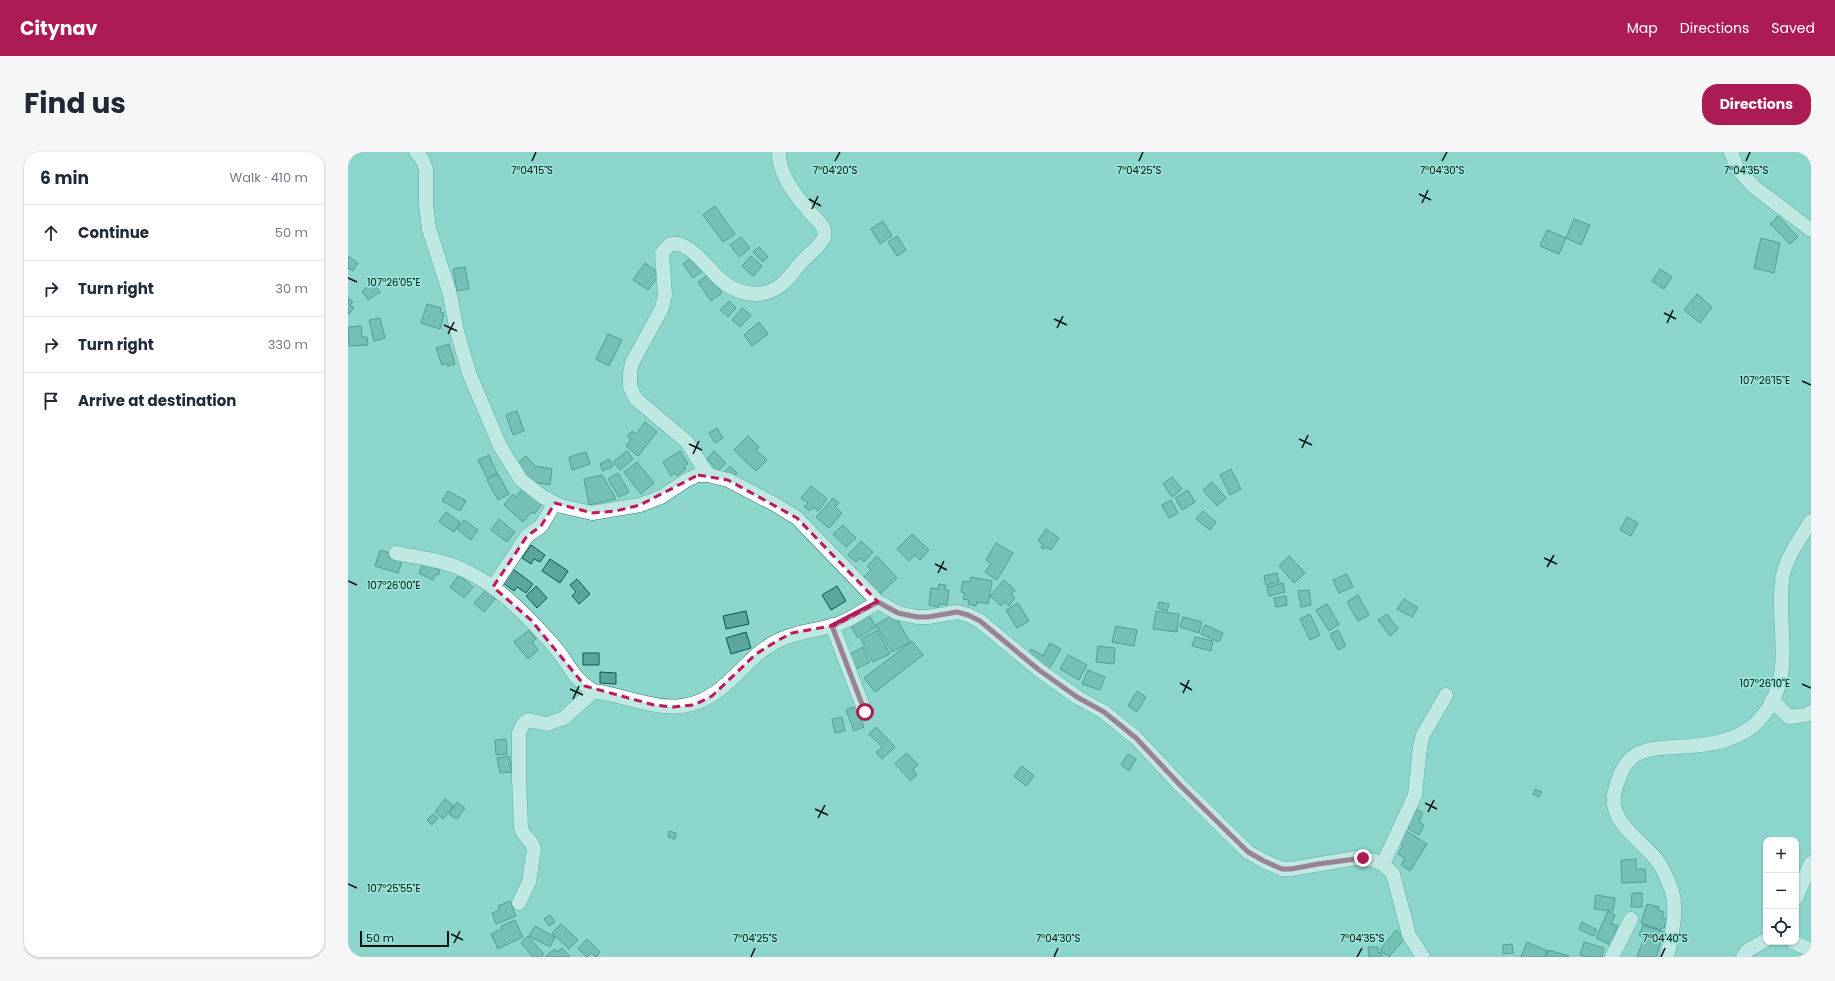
<!DOCTYPE html>
<html lang="en">
<head>
<meta charset="utf-8">
<style>
  body { margin:0; font-family:Poppins,sans-serif; background:#f6f6f7; color:#1f2937 }
  .controls { position:absolute; right:12px; bottom:12px; display:grid; overflow:hidden; border-radius:8px; box-shadow:0 1px 3px #0004 }
  .controls button { width:36px; height:36px; display:grid; place-items:center; padding:0; border:0; border-bottom:1px solid #e0e1e3; background:#fff; color:#1f2937; font:20px sans-serif }
  .scale { position:absolute; left:12px; bottom:10px; width:89px; box-sizing:border-box; padding-left:4px; border:2px solid #00100d; border-top:0; font-size:11px; line-height:14px; white-space:nowrap; color:#00100d; -webkit-text-stroke:3px #99e4d9; paint-order:stroke }
  .stop { position:absolute; width:12px; height:12px; margin:-9px; border:3px solid #ac1b53; border-radius:50%; background:#fff }
  .stop.end { background:#ac1b53; border-color:#fff; box-shadow:0 1px 4px #0008 }
  .list { margin:0; padding:0; list-style:none }
  h2 { display:flex; justify-content:space-between; align-items:center; height:52px; margin:0; padding:0 16px; font-size:17px }
  h2 small { font-size:13px; font-weight:400; color:#747a83 }
  .list li { display:grid; grid-template-columns:26px 1fr auto; gap:12px; align-items:center; box-sizing:border-box; height:56px; padding:0 16px; border-top:1px solid #e0e1e3 }
  .list b { display:block; font-size:15px; white-space:nowrap }
  .list em { font-size:13px; font-style:normal; color:#747a83 }
  .icon { flex:none; width:22px; height:22px; fill:none; stroke:currentColor; stroke-width:2; stroke-linecap:round; stroke-linejoin:round }
  .map { position:relative; flex:none; width:1463px; height:805px; overflow:hidden; border-radius:16px }
  header { display:flex; align-items:center; gap:24px; box-sizing:border-box; height:56px; padding:0 20px; background:#ac1b53; color:#fff }
  header strong { font-size:19px }
  nav { display:flex; gap:22px; margin-inline-start:auto; font-size:14px }
  .intro { display:flex; align-items:center; justify-content:space-between; box-sizing:border-box; height:96px; padding:0 24px }
  h1 { margin:0; font-size:28px }
  .button { padding:10px 18px; border-radius:16px; background:#ac1b53; color:#fff; font-size:14px; font-weight:700 }
  main { display:flex; gap:24px; padding:0 24px }
  aside { flex:1; background:#fff; border-radius:16px; box-shadow:0 1px 3px #0004 }
  .map>svg:first-child { display:block }
  .building { fill:#5ca59c; stroke:#005c54 }
  .lines { fill:none; stroke-linecap:round; stroke-linejoin:round }
  .minor-casing { stroke:#2a776e; stroke-width:15 }
  .minor { stroke:#fff; stroke-width:14 }
  .route { stroke:#ac1b53; stroke-width:5 }
  .marked { fill:none; stroke:#c2185b; stroke-width:3; stroke-dasharray:8 5; stroke-linejoin:round }
  .ticks { fill:none; stroke:#00100d; stroke-width:1.5 }
  .ticks-label { font-size:10px; text-anchor:middle; fill:#00100d; stroke:#99e4d9; stroke-width:3.5; stroke-linejoin:round; paint-order:stroke }
</style>
</head>
<body>
<header>
<strong>Citynav</strong>
<nav><a>Map</a><a>Directions</a><a>Saved</a></nav>
</header>
<div class="intro"><h1>Find us</h1><a class="button">Directions</a></div>
<main>
<aside>
<h2>6 min<small>Walk · 410 m</small></h2>
<ul class="list">
<li><svg class="icon" aria-label="ahead" viewBox="0 0 24 24"><path d="M12 20V5M6 11l6-6 6 6"/></svg><div><b>Continue</b></div><em>50 m</em></li>
<li><svg class="icon" aria-label="right" viewBox="0 0 24 24"><path d="M7 20v-9h11M14 6l5 5-5 5"/></svg><div><b>Turn right</b></div><em>30 m</em></li>
<li><svg class="icon" aria-label="right" viewBox="0 0 24 24"><path d="M7 20v-9h11M14 6l5 5-5 5"/></svg><div><b>Turn right</b></div><em>330 m</em></li>
<li><svg class="icon" aria-label="arrive" viewBox="0 0 24 24"><path d="M6 21V4h12l-3 4 3 4H6"/></svg><div><b>Arrive at destination</b></div></li>
</ul>
</aside>
<div class="map">
<svg width="1463" height="805" viewBox="0 0 1463 805">
  <rect width="100%" height="100%" fill="#8cd6cc"/>
  <!-- building -->
  <path class="building" d="M367 54 387 82 375 90 355 63Z
    M1430 64 1450 85 1442 92 1422 72Z
    M1226 67 1242 73 1233 93 1218 86Z
    M535 69 544 84 532 92 523 77Z
    M1199 78 1218 86 1211 102 1192 94Z
    M549 84 558 98 549 104 540 90Z
    M393 85 402 96 391 105 382 93Z
    M1413 86 1432 91 1426 121 1406 116Z
    M411 95 420 105 415 110 405 100Z
    M0 104 10 111 5 119 0 116Z
    M346 104 356 118 345 126 335 112Z
    M403 104 414 114 405 124 394 114Z
    M297 111 312 122 300 138 285 128Z
    M117 115 121 137 109 139 105 117Z
    M1312 117 1324 125 1316 137 1304 129Z
    M361 122 374 141 363 149 350 130Z
    M26 131 32 140 20 148 14 139Z
    M1349 142 1364 155 1352 171 1336 158Z
    M0 146 5 150 2 153 6 156 0 163Z
    M381 149 388 156 380 165 372 158Z
    M79 152 93 156 92 160 96 161 92 177 73 171Z
    M394 156 403 163 392 175 384 168Z
    M32 166 37 186 26 189 21 168Z
    M411 170 420 182 404 194 396 183Z
    M13 174 14 185H19L20 193 1 194 0 175Z
    M260 182 274 188 261 214 248 207Z
    M101 192 107 212 99 214 98 211 94 213 88 196Z
    M169 259 176 279 165 283 158 263Z
    M297 270 309 280 290 304 278 294 283 287 279 285 284 279 288 282Z
    M369 276 375 286 367 291 361 281Z
    M400 284 411 295 408 298 419 308 408 319 386 298Z
    M279 299 285 307 272 318 265 310Z
    M332 299 340 312 336 314 338 317 329 324 327 321 323 324 315 310Z
    M366 299 378 311 370 319 359 307Z
    M238 300 242 312 224 318 221 305Z
    M141 303 149 321 139 326 130 308Z
    M178 304 187 314 204 317 202 333 180 329 167 314Z
    M261 307 265 314 255 319 252 312Z
    M289 310 306 331 293 342 276 320Z
    M382 314 389 321 383 327 376 320Z
    M883 317 893 337 882 343 872 323Z
    M270 321 281 340 271 345 260 327Z
    M150 322 161 342 150 348 139 328Z
    M254 323 268 347 241 353 236 327Z
    M824 325 834 337 824 345 815 332Z
    M864 330 878 346 869 354 855 338Z
    M463 334 479 347 470 359 465 355 462 359 456 355 460 351 453 346Z
    M175 336 194 352 186 362 183 360 175 370 156 353 165 342 168 345Z
    M840 338 847 350 834 358 827 346Z
    M100 339 118 349 112 359 94 349Z
    M485 346 491 351 487 355 494 361 481 376 468 365Z
    M823 348 830 361 821 366 814 353Z
    M855 359 868 370 862 378 848 367Z
    M98 360 112 370 106 380 91 370Z
    M1279 365 1290 371 1283 384 1272 378Z
    M151 367 167 380 159 390 143 378Z
    M116 368 130 378 123 388 109 377Z
    M495 373 508 386 498 395 485 382Z
    M698 377 711 386 703 398 698 395 696 397 693 395 695 392 690 389Z
    M564 382 581 398 572 408 567 403 561 409 549 397Z
    M513 389 525 400 516 410 512 406 508 410 500 403Z
    M648 391 665 401 649 428 637 420 643 412 638 408Z
    M183 393 197 403 192 410 186 407 183 412 174 406Z
    M32 398 42 401 40 405 54 409 50 421 27 414Z
    M529 404 549 426 531 443 515 426 523 418 519 414Z
    M941 404 957 421 946 431 931 414Z
    M202 407 220 419 212 431 194 419Z
    M75 411 92 418 90 423 88 422 85 428 71 421Z
    M165 417 185 432 178 441 169 435 166 439 155 431Z
    M929 421 931 430 918 433 916 424Z
    M999 422 1005 435 991 441 985 428Z
    M111 423 125 435 116 446 102 435Z
    M623 425 644 429 640 452 629 450 628 454 620 452 621 448 615 447 617 441 613 440 615 429 622 430Z
    M229 427 242 442 231 452 224 444 228 440 222 433Z
    M656 428 667 438 663 443 667 446 661 454 657 450 653 454 642 444Z
    M935 431 937 440 921 444 919 435Z
    M591 432 598 433 597 438H601L599 453 591 452 590 455 581 453 583 436 590 437Z
    M188 434 199 446 189 456 178 444Z
    M489 434 498 449 483 458 474 443Z
    M138 438 147 447 136 460 126 451Z
    M961 438 963 453 953 455 950 439Z
    M1010 443 1021 463 1010 469 999 450Z
    M938 444 939 453 928 455 926 446Z
    M1056 447 1070 456 1064 465 1049 457Z
    M811 450 821 452 819 459 810 456Z
    M670 451 681 469 669 476 658 458Z
    M979 452 991 472 981 479 968 458Z
    M518 458 528 475 510 486 500 469Z
    M398 459 401 472 378 477 375 464Z
    M808 459 831 462 829 480 805 477Z
    M546 462 562 490 544 500 528 473Z
    M962 462 972 483 962 488 952 467Z
    M1039 462 1050 477 1042 484 1030 468Z
    M835 465 854 470 851 481 832 475Z
    M857 473 875 481 871 490 853 482Z
    M768 474 789 478 786 494 764 490Z
    M181 478 188 487 184 490 190 498 180 507 166 490Z
    M529 478 542 502 525 510 513 487Z
    M990 478 998 494 990 498 982 482Z
    M398 480 403 496 383 502 378 486Z
    M847 485 865 489 863 499 844 494Z
    M564 489 575 503 527 540 516 526Z
    M702 491 713 497 700 519 679 504 683 497 695 504Z
    M750 494 767 496 766 512 748 510Z
    M515 495 522 510 506 518 499 504Z
    M235 501H251V513H235Z
    M720 503 739 513 731 528 712 517Z
    M740 518 757 525 752 538 734 532Z
    M252 520 268 521V532L252 531Z
    M789 539 798 545 789 560 780 554Z
    M508 554 516 575 506 579 498 558Z
    M494 565 497 579 487 581 484 567Z
    M528 575 547 595 534 607 528 600 534 595 521 582Z
    M158 587 159 602 148 603 147 588Z
    M559 601 570 613 565 618 569 623 562 629 547 611Z
    M780 602 788 607 781 619 773 613Z
    M161 604 164 620 152 621 149 606Z
    M674 614 686 624 678 634 666 624Z
    M1187 637 1194 640 1191 645 1185 642Z
    M97 647 106 654 95 667 87 660Z
    M109 650 117 656 109 667 101 662Z
    M1065 655 1075 661 1071 670 1076 673 1071 683 1054 673Z
    M85 662 90 666 84 673 79 668Z
    M1055 677 1079 692 1062 719 1053 713 1057 706 1050 702 1055 693 1048 688Z
    M321 679 328 681 327 687 320 685Z
    M1288 707V717H1297L1298 730 1274 731 1273 708Z
    M1284 741H1294V755H1283Z
    M1248 743 1267 746 1265 759 1246 757Z
    M162 749 168 764 148 772 144 761 152 758 150 754Z
    M1299 752 1311 755 1310 758 1316 760 1314 765 1319 767 1316 776H1313V778L1293 771Z
    M1260 759 1267 763 1263 772 1270 774 1266 782 1270 784 1265 794 1248 786Z
    M202 763 207 770 201 774 196 767Z
    M167 768 175 785 150 797 143 782 154 777 153 774Z
    M1234 770 1249 778 1245 784 1231 777Z
    M213 772 230 788 221 797 204 781Z
    M1295 773 1316 780 1308 805H1289L1296 785 1291 783Z
    M187 774 207 785 202 795 181 784Z
    M1048 778 1057 786 1041 805 1032 798Z
    M180 784 196 802 193 805H185L173 791Z
    M239 787 252 800 248 805 243 801 239 805 230 797Z
    M1179 790 1199 799 1196 805H1173Z
    M1236 790 1256 796 1254 805H1240L1232 803Z
    M1164 792 1165 801 1155 802V793Z
    M1020 795H1030V801H1034V805H1021Z
    M214 796 222 804 220 805H197L206 797 209 800Z
    M1200 798 1221 804V805H1198Z"/>
  <g class="lines">
    <defs>
      <path id="minor" d="M68 0 74 7 78 17V53L81 77 102 142 109 179 121 221 152 294 173 328 195 345 213 354 244 361 292 353 313 345 339 328 350 323H360L380 328 428 353 449 366 530 450 550 461 569 465H580L609 460 620 463 632 469 691 518 729 545 756 560 788 586 832 633 900 700 916 709 934 717H943L1008 706 1024 708 1035 712 1045 722 1061 783 1075 805
        M1383 0 1389 16 1406 35 1463 78
        M360 323 339 290 288 247 282 235V221L284 211 314 156 317 143 314 101 321 93C339 85 361 118 373 128 383 137 396 142 409 142 428 141 439 129 450 114 457 104 471 97 476 85 477 81 477 78 474 74 471 68 464 64 460 58 447 43 430 21 431 0
        M48 401C62 404 78 406 93 410 140 422 175 459 206 494 220 510 226 529 246 539 297 547 333 573 378 532 397 516 406 501 429 489 449 479 466 479 487 473 502 469 517 457 530 450
        M145 435 179 384 193 374 207 351
        M484 473 517 560
        M1424 548 1441 565 1458 563 1463 560
        M1035 712 1067 643 1072 595 1075 583 1098 543
        M1448 746 1463 711
        M171 751 181 730 186 697C184 688 176 686 173 676L171 626V581L175 572 180 568 199 572 216 566 246 539
        M1445 790 1463 798
        M1264 805 1283 767
        M1319 805C1323 785 1330 760 1324 739 1321 731 1316 719 1311 711 1297 690 1262 673 1266 643 1269 630 1274 612 1286 604 1298 596 1314 596 1327 595 1357 594 1393 590 1413 566 1449 524 1428 477 1434 429 1436 408 1452 387 1463 369
        M1395 805 1400 798 1418 788"/>
    </defs>
    <!-- minor casing -->
    <use href="#minor" class="minor-casing"/>
    <!-- minor -->
    <use href="#minor" class="minor"/>
  </g>
  <g class="lines">
    <!-- route -->
    <path class="route" d="M517 560 484 474 530 450 550 461 569 465H580L609 460 620 463 632 469 691 518 729 545 756 560 788 586 832 633 900 700 916 709 934 717H943L970 712 1015 706"/>
  </g>
  <!-- marked area -->
  <path d="M0 0H1463V805H0ZM350 323 380 328 449 366 530 450 488 473 444 481 427 490 408 502 364 544 346 553 325 555 306 553 237 534 183 468 145 435 179 384 193 374 207 351 244 361 268 359 292 353Z" fill="#8cd6cc" fill-opacity=".55" fill-rule="evenodd"/>
  <path class="marked" d="M350 323 380 328 449 366 530 450 488 473 444 481 427 490 408 502 364 544 346 553 325 555 306 553 237 534 183 468 145 435 179 384 193 374 207 351 244 361 268 359 292 353Z"/>
  <!-- ticks -->
  <path class="ticks" d="M184 9 188 0M487 9 492 0M791 9 795 0M1094 9 1099 0M1398 9 1402 0M1071 42 1083 48M461 47 473 54M1074 51 1080 38M464 57 470 44M0 126 9 130M1316 161 1328 167M706 167 719 173M1319 171 1325 158M96 173 109 179M709 176 715 164M100 182 106 170M1454 229 1463 233M951 287 964 293M341 292 354 298M954 296 960 283M345 302 351 289M1196 406 1209 412M587 412 599 418M1199 415 1206 403M590 421 596 409M0 429 9 433M832 531 844 538M1454 532 1463 536M222 537 235 543M835 541 841 528M225 547 231 534M1077 651 1089 657M467 657 480 663M1080 660 1086 648M470 666 477 653M0 732 9 736M103 782 115 788M106 791 112 779M403 805 407 796M706 805 710 796M1009 805 1014 796M1313 805 1317 796"/>
  <g class="ticks-label">
    <text x="184" y="22">7°04'15"S</text>
    <text x="487" y="22">7°04'20"S</text>
    <text x="791" y="22">7°04'25"S</text>
    <text x="1094" y="22">7°04'30"S</text>
    <text x="1398" y="22">7°04'35"S</text>
    <text x="46" y="134">107°26'05"E</text>
    <text x="1417" y="232">107°26'15"E</text>
    <text x="46" y="437">107°26'00"E</text>
    <text x="1417" y="535">107°26'10"E</text>
    <text x="46" y="740">107°25'55"E</text>
    <text x="407" y="790">7°04'25"S</text>
    <text x="710" y="790">7°04'30"S</text>
    <text x="1014" y="790">7°04'35"S</text>
    <text x="1317" y="790">7°04'40"S</text>
  </g>
</svg>
<div class="controls">
<button>+</button>
<button>−</button>
<button><svg class="icon" aria-label="locate" viewBox="0 0 24 24"><circle cx="12" cy="12" r="6"/><path d="M12 2v4M12 18v4M2 12h4M18 12h4"/></svg></button>
</div>
<div class="scale">50 m</div>
<div class="stop" style="left:517px;top:560px"></div>
<div class="stop end" style="left:1015px;top:706px"></div>
</div>
</main>
</body>
</html>
